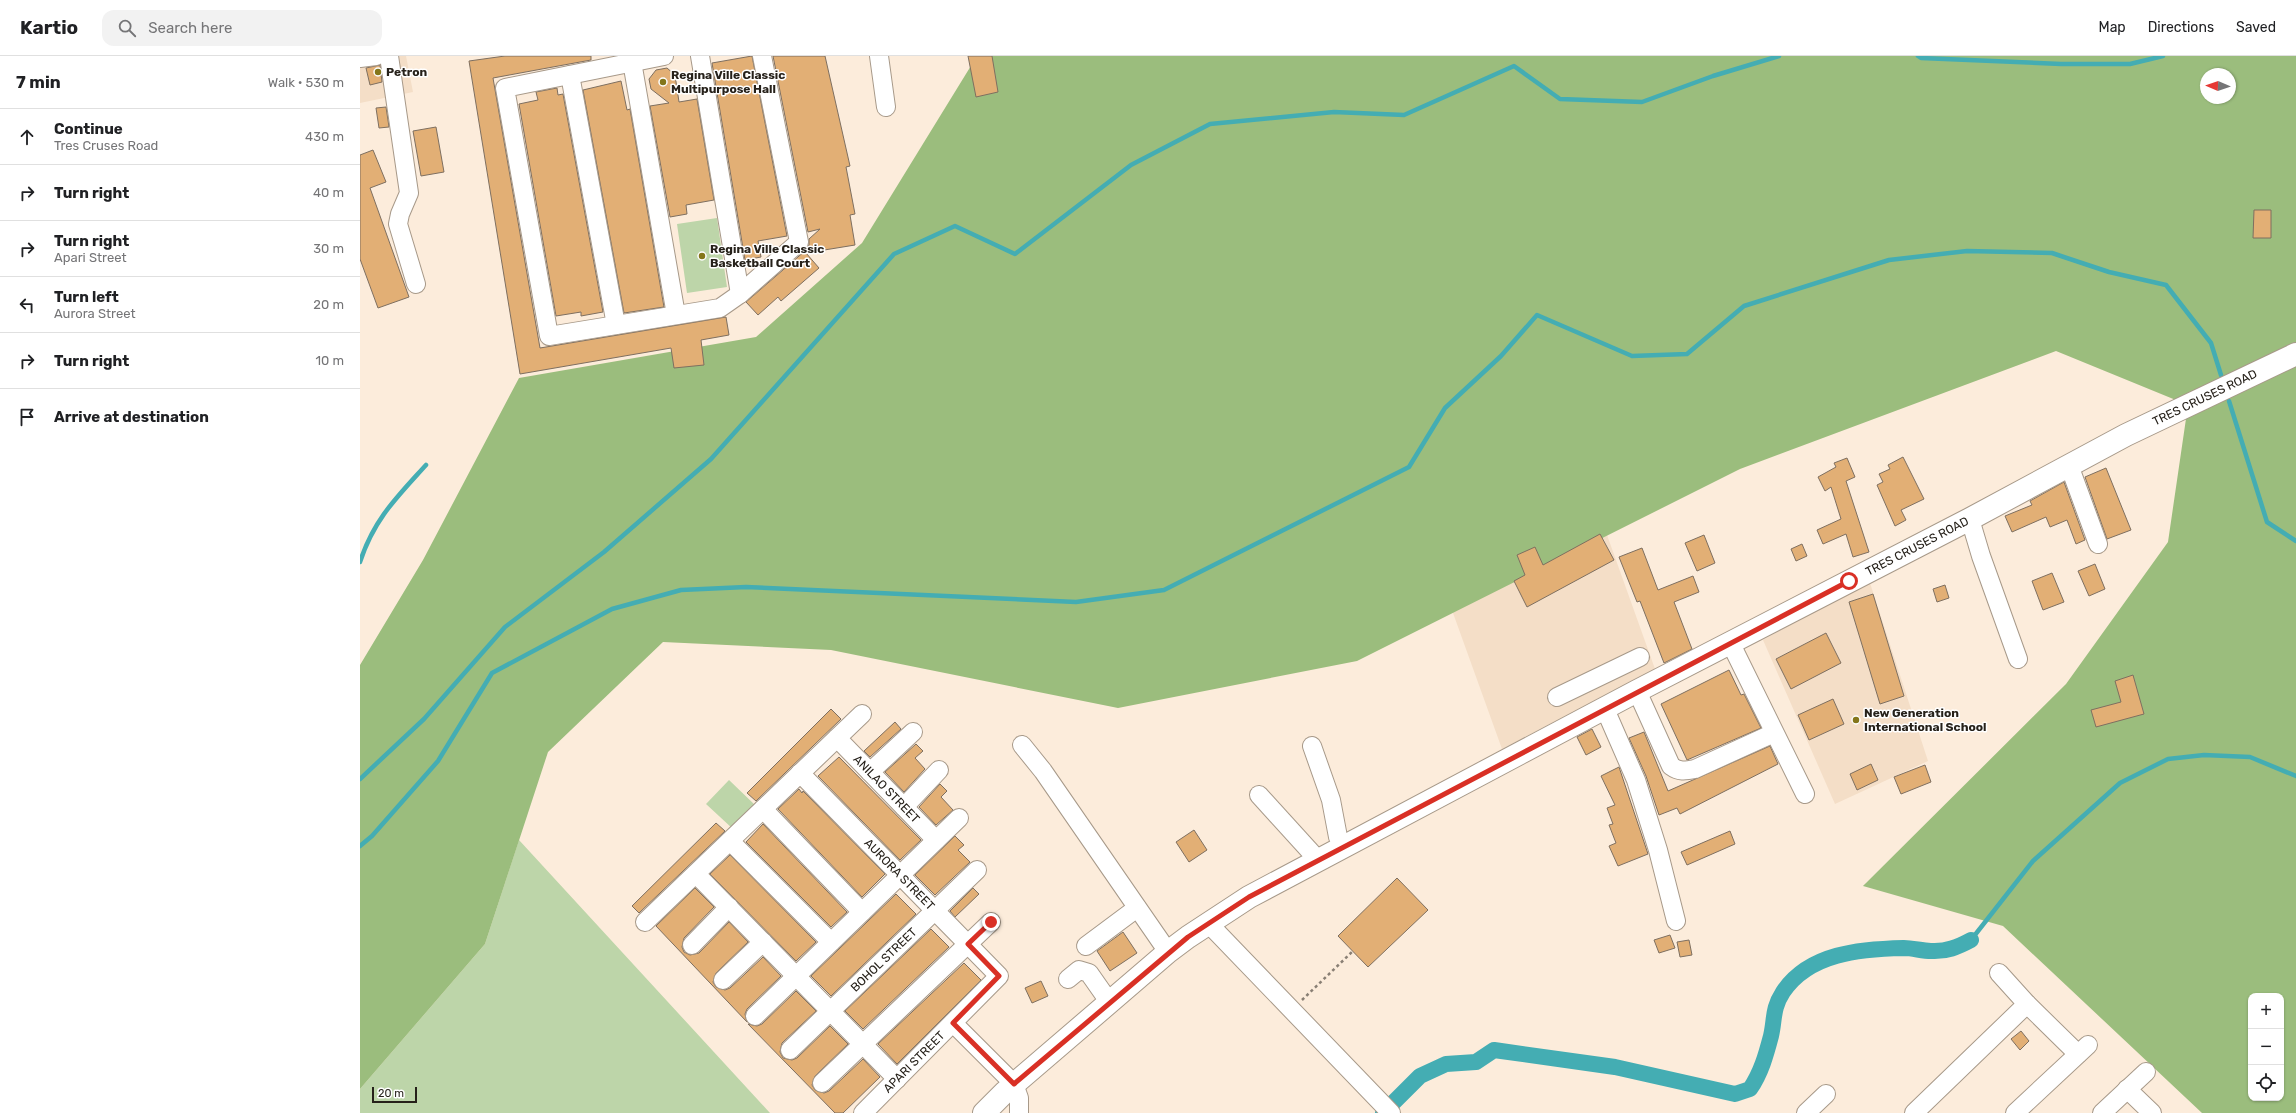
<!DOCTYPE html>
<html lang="en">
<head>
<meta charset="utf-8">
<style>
  body { margin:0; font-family:Rubik,sans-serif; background:#f2f2f2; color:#202124 }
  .controls { position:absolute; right:12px; bottom:12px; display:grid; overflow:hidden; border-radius:8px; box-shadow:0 1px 3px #0004 }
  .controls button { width:36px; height:36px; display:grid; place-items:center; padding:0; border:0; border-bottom:1px solid #e0e0e0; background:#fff; color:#202124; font:20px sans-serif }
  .compass { position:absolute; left:1840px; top:12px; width:36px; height:36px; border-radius:50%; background:#fff; box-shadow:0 1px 3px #0004; rotate:272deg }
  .scale { position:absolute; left:12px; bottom:10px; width:45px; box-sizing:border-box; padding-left:4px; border:2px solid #26211a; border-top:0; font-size:11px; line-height:14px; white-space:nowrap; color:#26211a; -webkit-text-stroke:3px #fff; paint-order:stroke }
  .stop { position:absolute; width:12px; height:12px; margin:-9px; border:3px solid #d93025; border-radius:50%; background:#fff }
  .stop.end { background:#d93025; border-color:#fff; box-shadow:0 1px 4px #0008 }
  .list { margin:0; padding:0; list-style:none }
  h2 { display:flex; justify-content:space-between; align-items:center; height:52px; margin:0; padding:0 16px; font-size:17px }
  h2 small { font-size:13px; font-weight:400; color:#757577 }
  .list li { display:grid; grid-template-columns:26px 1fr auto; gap:12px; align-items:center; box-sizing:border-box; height:56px; padding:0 16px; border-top:1px solid #e0e0e0 }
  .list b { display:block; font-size:15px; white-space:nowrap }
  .list p { margin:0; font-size:13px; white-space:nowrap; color:#757577 }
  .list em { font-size:13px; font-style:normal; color:#757577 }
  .icon { flex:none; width:22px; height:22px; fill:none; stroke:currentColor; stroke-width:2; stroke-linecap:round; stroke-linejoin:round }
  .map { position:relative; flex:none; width:1936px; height:1057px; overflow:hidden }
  header { display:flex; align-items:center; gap:24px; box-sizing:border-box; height:56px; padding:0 20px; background:#fff; border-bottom:1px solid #e0e0e0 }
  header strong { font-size:19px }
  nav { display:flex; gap:22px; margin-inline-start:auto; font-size:14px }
  .search { width:280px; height:36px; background:#f2f2f2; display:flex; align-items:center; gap:10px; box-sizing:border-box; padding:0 14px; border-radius:12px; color:#757577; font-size:15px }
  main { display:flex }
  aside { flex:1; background:#fff }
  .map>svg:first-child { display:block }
  .built { fill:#f4dec7 }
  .green { fill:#bdd5a9 }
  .forest { fill:#9bbd7d; fill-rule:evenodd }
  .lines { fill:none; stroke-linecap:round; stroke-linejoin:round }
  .stream { stroke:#44adb3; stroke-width:4.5 }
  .canal { stroke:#44adb3; stroke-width:16 }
  .building { fill:#e2af75; stroke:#7e6f60 }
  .minor-casing { stroke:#a79989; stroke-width:20 }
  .major-casing { stroke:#a79989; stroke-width:24 }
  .path { stroke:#897f74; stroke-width:2.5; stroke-dasharray:3 3; stroke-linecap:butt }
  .minor { stroke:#fff; stroke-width:18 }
  .major { stroke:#fff; stroke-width:22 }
  .route { stroke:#d93025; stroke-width:5 }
  .poi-dot { fill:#84761a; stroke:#fff; stroke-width:1.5 }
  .labels { text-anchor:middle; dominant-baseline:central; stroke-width:3; stroke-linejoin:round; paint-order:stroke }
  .poi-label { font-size:12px; font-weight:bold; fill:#26211a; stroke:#fff; text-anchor:start }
  .street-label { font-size:12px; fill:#26211a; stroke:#fff }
</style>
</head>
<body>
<header>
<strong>Kartio</strong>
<div class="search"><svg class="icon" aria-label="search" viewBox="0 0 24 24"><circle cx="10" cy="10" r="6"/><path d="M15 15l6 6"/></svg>Search here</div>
<nav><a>Map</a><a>Directions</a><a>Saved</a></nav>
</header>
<main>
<aside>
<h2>7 min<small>Walk · 530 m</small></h2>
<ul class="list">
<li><svg class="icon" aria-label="ahead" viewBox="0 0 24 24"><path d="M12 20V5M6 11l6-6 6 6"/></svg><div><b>Continue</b><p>Tres Cruses Road</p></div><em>430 m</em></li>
<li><svg class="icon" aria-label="right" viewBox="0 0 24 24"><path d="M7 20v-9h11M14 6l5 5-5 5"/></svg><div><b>Turn right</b></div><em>40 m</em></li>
<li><svg class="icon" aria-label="right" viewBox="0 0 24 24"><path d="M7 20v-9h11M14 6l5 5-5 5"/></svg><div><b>Turn right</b><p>Apari Street</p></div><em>30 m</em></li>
<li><svg class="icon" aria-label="left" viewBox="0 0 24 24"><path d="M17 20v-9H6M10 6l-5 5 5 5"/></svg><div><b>Turn left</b><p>Aurora Street</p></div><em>20 m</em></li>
<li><svg class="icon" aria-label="right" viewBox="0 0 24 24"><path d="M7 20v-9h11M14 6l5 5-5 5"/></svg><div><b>Turn right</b></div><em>10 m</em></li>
<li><svg class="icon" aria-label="arrive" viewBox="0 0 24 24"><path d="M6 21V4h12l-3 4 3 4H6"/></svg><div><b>Arrive at destination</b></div></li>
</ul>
</aside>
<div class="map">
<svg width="1936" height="1057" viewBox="0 0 1936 1057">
  <rect width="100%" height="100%" fill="#fcecdb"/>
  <!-- built -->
  <path class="built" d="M0 0H46L53 36 0 47Z
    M1237 451 1295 613 1142 693 1084 532Z
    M1509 524 1568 705 1475 748 1403 584Z"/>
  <!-- green -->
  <path class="green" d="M357 162 367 231 327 237 317 168Z
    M369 724 395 749 373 773 346 748Z
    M159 784 410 1057H0V1033L125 888Z"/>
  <!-- forest -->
  <path class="forest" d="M617 0H1936V1057H1842L1643 870 1503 830 1706 628 1808 486 1828 349 1696 295 1380 413 997 605 758 652 471 594 303 586 188 696 125 888 0 1033V609L63 504 159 322 396 281 502 187ZM1846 18H1870V42H1846ZM1891 940H1921V1042H1891Z"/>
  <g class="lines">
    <!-- stream -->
    <path class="stream" d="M1558 0 1561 2 1701 8H1770L1803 0
      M1869 345 1907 466 1936 485
      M0 506C14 463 37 441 66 409
      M0 723 64 663 145 571 244 496 351 403 534 198 595 170 655 198 771 109 850 68 974 56 1044 59 1154 10 1200 43 1282 46 1353 20 1419 0
      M0 790 12 780 78 705 132 617 252 553 321 534 386 531 716 546 804 534 1049 411 1085 352 1141 300 1177 259 1272 300 1327 298 1384 250 1529 204 1607 195 1692 197 1749 216 1806 229 1851 287 1861 319
      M1611 884 1673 805 1760 727 1808 703 1844 699 1890 701 1936 720"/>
    <!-- canal -->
    <path class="canal" d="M1023 1057 1060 1020 1086 1008 1116 1006 1134 994 1255 1011 1375 1038 1390 1033C1401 1017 1406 999 1411 980 1415 963 1412 953 1423 936 1449 897 1500 893 1544 892 1553 892 1562 895 1571 895 1586 896 1598 891 1611 884"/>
  </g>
  <!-- building -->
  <path class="building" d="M145 0H231V4L133 22 180 292 366 261 369 279 341 284 344 309 314 312 311 292 160 318 109 5Z
    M392 0 427 180 398 185 401 201 385 204 352 7Z
    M413 0H465L490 110 486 111 495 158 490 159 495 189 446 197 459 212 421 245 418 241 398 259 386 246 446 194 449 189V183L460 173 448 176Z
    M608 0H632L638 36 616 41Z
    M20 9 22 26 10 29 6 12Z
    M307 12 315 19 319 46 337 43 354 144 326 149 327 158 310 161 290 50 309 47 291 33 289 23 296 14Z
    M261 25 267 54 270 53 304 251 264 257 223 34Z
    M197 32 198 39 203 38 243 256 221 260V256L196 260 159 48 178 44 176 36Z
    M26 51 29 71 19 72 16 52Z
    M76 71 84 116 61 120 53 75Z
    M13 94 26 126 10 132 49 241 18 252 0 203V99Z
    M1894 154H1911V182H1893Z
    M1543 401 1564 443 1541 454 1546 464 1535 470 1517 429 1523 426 1519 418 1530 413 1528 409Z
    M1487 402 1495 421 1486 425 1509 496 1493 501 1486 478 1463 488 1457 474 1481 463 1471 431 1465 435 1458 421 1476 411 1474 407Z
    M1746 412 1771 474 1747 483 1725 421Z
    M1704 426 1725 484 1716 488 1707 464 1690 471 1686 461 1652 476 1645 460 1672 449 1670 445Z
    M1240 478 1254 504 1167 551 1154 525 1165 519 1157 499 1175 491 1183 509Z
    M1344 479 1355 507 1337 515 1325 487Z
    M1442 488 1447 500 1436 505 1431 493Z
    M1282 492 1298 534 1333 520 1339 536 1314 546 1332 593 1304 607 1280 545 1277 546 1259 501Z
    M1735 508 1745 533 1729 540 1718 515Z
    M1692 517 1704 546 1683 554 1672 525Z
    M1585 529 1589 542 1577 546 1573 533Z
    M1513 538 1544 640 1520 648 1489 546Z
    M1466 577 1481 607 1431 633 1416 603Z
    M1369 614 1381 639 1384 638 1401 672 1327 704 1301 648Z
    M1773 619 1784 658 1736 671 1731 654 1761 646 1755 625Z
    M1473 643 1484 668 1449 684 1438 659Z
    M471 653 481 663 396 745 387 737Z
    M535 666 541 673 510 701 504 695Z
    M1232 673 1241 691 1226 699 1217 681Z
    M1284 676 1308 735 1410 690 1418 708 1320 758 1317 752 1299 759 1286 720 1269 682Z
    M556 688 563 695 555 702 565 713 544 736 525 716Z
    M479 701 561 784 540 804 458 720Z
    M1511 708 1518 724 1497 734 1490 718Z
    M1565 709 1571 726 1541 738 1534 721Z
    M1259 711 1288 798 1258 810 1249 790 1256 787 1249 769 1253 768 1247 752 1255 749 1241 720Z
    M580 728 587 735 581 741 593 754 576 769 559 751Z
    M439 733 442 737 443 735 525 818 502 841 418 753Z
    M356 767 365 775 279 857 272 850Z
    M403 768 487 856 471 871 386 786Z
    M834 774 847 794 829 806 816 786Z
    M1370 775 1375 788 1327 809 1321 796Z
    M595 780 604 789 598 794 610 806 575 839 555 819Z
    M370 799 456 886 436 905 350 818Z
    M1037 822 1068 854 1008 911 978 880Z
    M335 832 354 851 324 882 322 891 324 896 330 899 339 897 369 866 388 886 356 917 353 926 356 931 365 934 370 932 403 901 421 920 387 953 385 958 387 966 296 870Z
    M613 832 619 838 595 861 590 855Z
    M536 838 556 858 471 940 451 920Z
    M571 873 589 891 503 973 485 955Z
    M763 876 777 897 750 915 737 895Z
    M1310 879 1315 892 1299 897 1294 884Z
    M1329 884 1332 899 1320 901 1317 886Z
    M604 907 621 924 537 1008 518 988Z
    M681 925 688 940 672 947 665 932Z
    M436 935 456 955 422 987 420 996 423 1002 432 1004 437 1002 470 970 488 988 455 1020 452 1029 455 1034 464 1037 469 1035 503 1003 520 1021 483 1057H475L388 968 397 970 402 968Z
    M1661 975 1669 985 1660 994 1651 983Z"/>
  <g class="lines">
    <defs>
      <g id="minor">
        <path d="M29 0 49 137 40 158 38 168 56 228"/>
        <path d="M271 0 316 259"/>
        <path d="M304 0 145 32 189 280 360 252 380 238 439 186 402 0"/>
        <path d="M340 0 380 238"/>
        <path d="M519 0 526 51"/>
        <path d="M0 2 16 0"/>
        <path d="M210 19 256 269"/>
        <path d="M1709 409 1738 488"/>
        <path d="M1610 463 1621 500 1658 603"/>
        <path d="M1371 588 1445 738"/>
        <path d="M1277 635 1311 710C1319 716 1325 715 1335 713L1414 677"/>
        <path d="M1197 641 1280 601"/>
        <path d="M1245 653 1276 724 1298 794 1316 865"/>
        <path id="s1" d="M477 682 576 784"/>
        <path d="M662 689 683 715 808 896"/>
        <path d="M952 690 971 744 978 781 983 791"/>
        <path d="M510 716 553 676"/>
        <path id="s2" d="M440 717 639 920 503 1057"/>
        <path d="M899 739 959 805"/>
        <path d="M544 751 579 714"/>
        <path d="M403 753 502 856"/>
        <path d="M370 785 471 886"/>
        <path d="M336 818 537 1023"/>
        <path d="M285 866 502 658"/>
        <path d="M848 867 1031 1057"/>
        <path d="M332 889 369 851"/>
        <path d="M726 890 777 852"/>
        <path d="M1639 917 1667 948 1718 998"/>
        <path d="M708 923 719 914 729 917 750 947"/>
        <path d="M363 924 403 886"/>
        <path d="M395 960 599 762"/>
        <path d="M593 967 654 1028 659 1042V1057"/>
        <path id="s3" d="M430 994 617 814"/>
        <path d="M462 1027 631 866"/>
        <path d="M1767 1033 1792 1057"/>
        <path d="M1446 1057 1466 1038"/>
        <path d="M1554 1057 1667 948"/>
        <path d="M1655 1057 1728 989"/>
        <path d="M1742 1057 1786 1016"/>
      </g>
      <g id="major">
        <path id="s4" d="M624 1057 645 1036 808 896 828 881 889 841 1277 635 1610 463 1766 379 1936 298"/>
      </g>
    </defs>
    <!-- minor casing -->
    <use href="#minor" class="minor-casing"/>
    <!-- major casing -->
    <use href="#major" class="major-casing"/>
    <!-- path -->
    <path class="path" d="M942 944 993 895"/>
    <!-- minor -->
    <use href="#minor" class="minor"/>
    <!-- major -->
    <use href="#major" class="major"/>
  </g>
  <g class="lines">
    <!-- route -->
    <path class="route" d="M631 866 608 888 639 920 593 967 654 1028 828 881 889 841 1489 525"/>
  </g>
  <!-- markers -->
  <g class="poi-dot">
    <circle cx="18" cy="16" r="4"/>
    <circle cx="303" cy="26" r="4"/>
    <circle cx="342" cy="200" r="4"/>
    <circle cx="1496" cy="664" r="4"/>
  </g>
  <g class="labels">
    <!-- poi labels -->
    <g class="poi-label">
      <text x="26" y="16">Petron</text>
      <text x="311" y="19">Regina Ville Classic<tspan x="311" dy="14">Multipurpose Hall</tspan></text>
      <text x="350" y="193">Regina Ville Classic<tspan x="350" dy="14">Basketball Court</tspan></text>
      <text x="1504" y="657">New Generation<tspan x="1504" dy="14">International School</tspan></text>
    </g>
    <!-- street labels -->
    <g class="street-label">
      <text stroke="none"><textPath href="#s4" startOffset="1421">TRES CRUSES ROAD</textPath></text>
      <text stroke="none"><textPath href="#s4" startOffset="1097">TRES CRUSES ROAD</textPath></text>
      <text stroke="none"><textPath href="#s1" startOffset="71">ANILAO STREET</textPath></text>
      <text stroke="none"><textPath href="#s2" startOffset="142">AURORA STREET</textPath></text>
      <text stroke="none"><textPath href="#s3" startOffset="130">BOHOL STREET</textPath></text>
      <text transform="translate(554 1006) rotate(-45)">APARI STREET</text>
    </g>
  </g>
</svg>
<div class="controls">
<button>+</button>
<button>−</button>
<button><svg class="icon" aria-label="locate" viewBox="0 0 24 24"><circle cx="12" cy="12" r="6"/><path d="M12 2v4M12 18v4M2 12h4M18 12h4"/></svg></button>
</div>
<svg class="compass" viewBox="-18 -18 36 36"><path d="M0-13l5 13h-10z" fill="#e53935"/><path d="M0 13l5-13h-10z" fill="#757577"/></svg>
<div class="scale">20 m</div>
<div class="stop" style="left:1489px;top:525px"></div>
<div class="stop end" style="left:631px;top:866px"></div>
</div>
</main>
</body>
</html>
